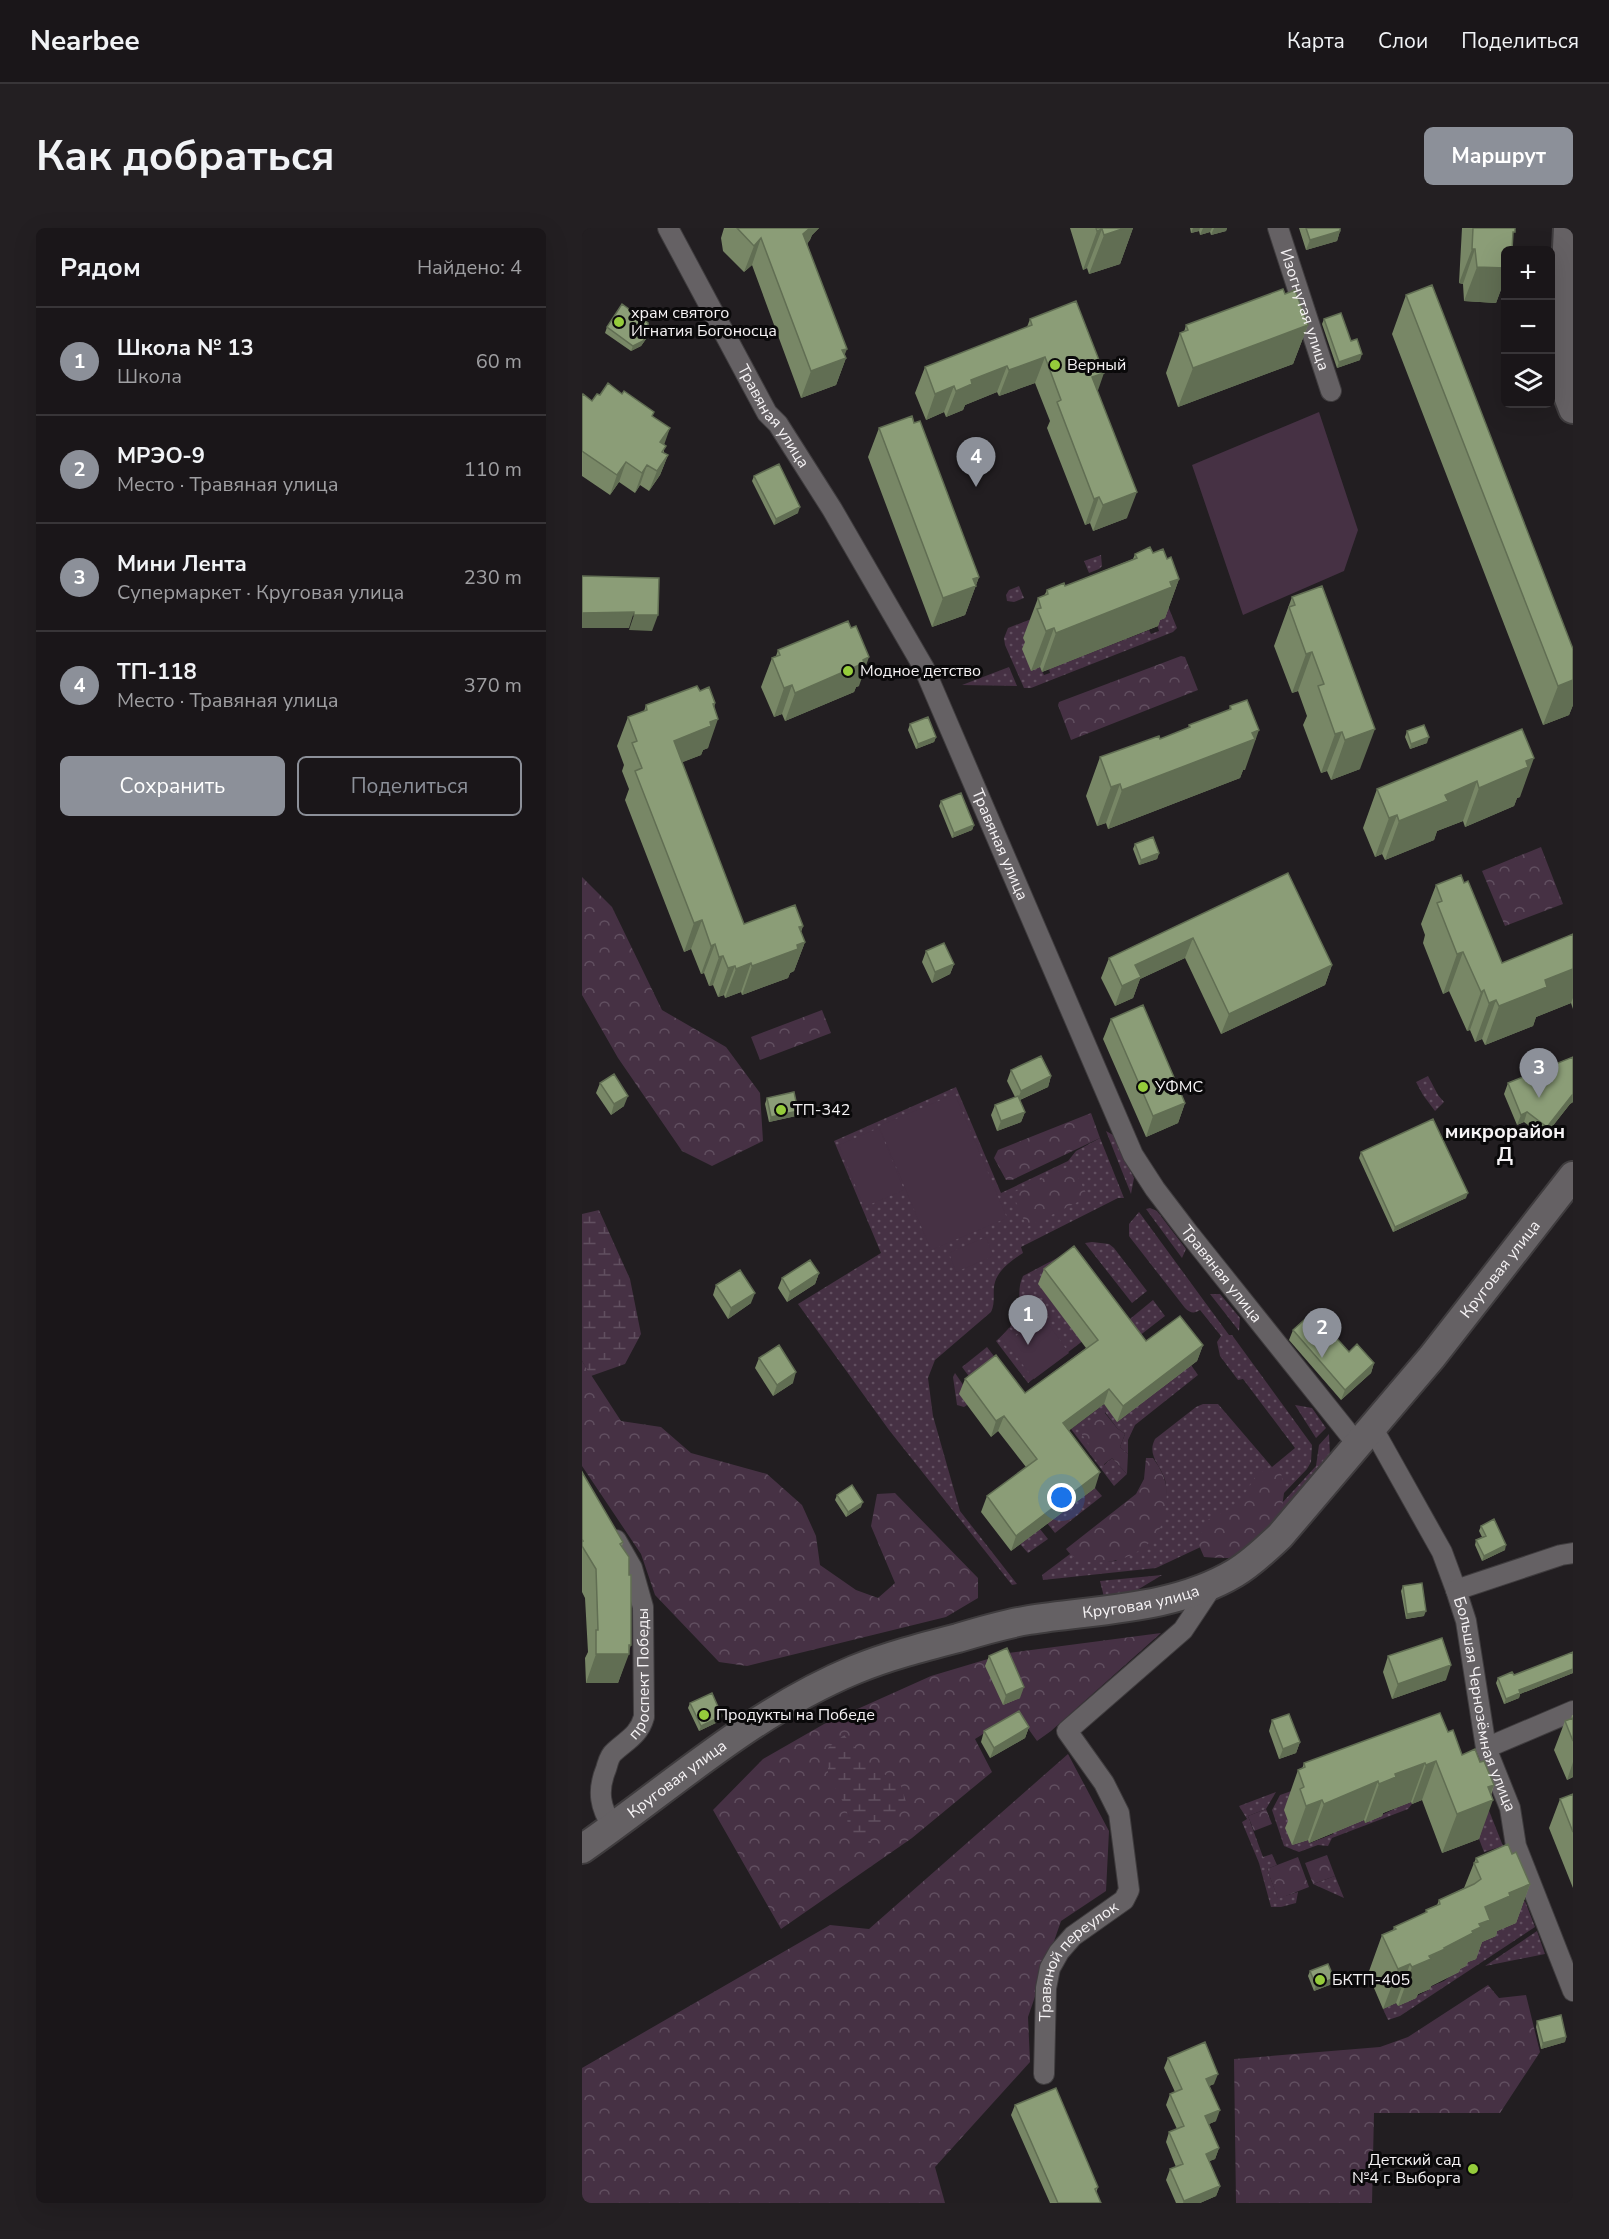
<!DOCTYPE html>
<html lang="ru">
<head>
<meta charset="utf-8">
<style>
  body { margin:0; font-family:"Nunito Sans",sans-serif; background:#231f22; color:#f1f3f6 }
  .controls { position:absolute; right:18px; top:18px; display:grid; overflow:hidden; border-radius:9px; box-shadow:0 6px 24px #0002 }
  .controls button { width:54px; height:54px; display:grid; place-items:center; padding:0; border:0; border-bottom:2px solid #383538; background:#1a1619; color:#f1f3f6; font:30px sans-serif }
  .you { position:absolute; left:480px; top:1270px; width:21px; height:21px; margin:-15px; border:4px solid #fff; border-radius:50%; background:#1a73e8; box-shadow:0 0 0 9px #1a73e833 }
  .badge { display:grid; place-items:center; width:39px; height:39px; border-radius:50%; background:#8c9099; color:#fff; font-size:20px; font-weight:700 }
  .pin { position:absolute; translate:-50% -50px; filter:drop-shadow(0 2px 3px #0008) }
  .pin::after { content:''; position:absolute; top:32px; width:21px; height:18px; background:inherit; clip-path:polygon(0 0,100% 0,50% 100%) }
  .list { margin:0; padding:0; list-style:none }
  h2 { display:flex; justify-content:space-between; align-items:center; height:78px; margin:0; padding:0 24px; font-size:26px }
  h2 small { font-size:20px; font-weight:400; color:#9f9fa2 }
  .list li { display:grid; grid-template-columns:39px 1fr auto; gap:18px; align-items:center; box-sizing:border-box; height:108px; padding:0 24px; border-top:2px solid #383538 }
  .list b { display:block; font-size:22px; white-space:nowrap }
  .list p { margin:0; font-size:20px; white-space:nowrap; color:#9f9fa2 }
  .list em { font-size:20px; font-style:normal; color:#9f9fa2 }
  .actions { display:flex; gap:12px; padding:18px 24px }
  .actions a { flex:1; padding:14px 0; border:2px solid #8c9099; border-radius:9px; text-align:center; font-size:21px; color:#8c9099 }
  .actions .main { background:#8c9099; color:#fff }
  .icon { flex:none; width:33px; height:33px; fill:none; stroke:currentColor; stroke-width:2; stroke-linecap:round; stroke-linejoin:round }
  .map { position:relative; flex:none; width:991px; height:1975px; overflow:hidden; border-radius:9px }
  header { display:flex; align-items:center; gap:36px; box-sizing:border-box; height:84px; padding:0 30px; background:#1a1619; border-bottom:2px solid #383538 }
  header strong { font-size:28px }
  nav { display:flex; gap:33px; margin-inline-start:auto; font-size:21px }
  .intro { display:flex; align-items:center; justify-content:space-between; box-sizing:border-box; height:144px; padding:0 36px }
  h1 { margin:0; font-size:42px }
  .button { padding:15px 27px; border-radius:9px; background:#8c9099; color:#fff; font-size:21px; font-weight:700 }
  main { display:flex; gap:36px; padding:0 36px }
  aside { flex:1; background:#1a1619; border-radius:9px; box-shadow:0 6px 24px #0002 }
  .map>svg:first-child { display:block }
  .grass { fill:url(#grass-dots); fill-rule:evenodd }
  .forest { fill:url(#forest-crowns) }
  .wetland { fill:url(#wetland-marsh) }
  .garden { fill:#463144 }
  .lines { fill:none; stroke-linecap:round; stroke-linejoin:round }
  .street-casing { stroke:#3f3c3e; stroke-width:22 }
  .secondary-casing { stroke:#3f3c3e; stroke-width:32 }
  .street { stroke:#656164; stroke-width:20 }
  .secondary { stroke:#656164; stroke-width:28 }
  .wall { fill:#788766 }
  .shaded-wall { fill:#616e53 }
  .building { fill:#8b9d77; stroke:#616e53; stroke-width:1.5 }
  .poi-dot { fill:#95cc3b; stroke:#0a090a; stroke-width:2 }
  .labels { text-anchor:middle; dominant-baseline:central; stroke-width:6; stroke-linejoin:round; paint-order:stroke }
  .street-label { font-size:16px; fill:#f6f3f5; stroke:#0a090a }
  .poi-label { font-size:16px; fill:#f6f3f5; stroke:#0a090a; text-anchor:start }
  .quarter-label { font-size:20px; font-weight:bold; fill:#f6f3f5; stroke:#0a090a }
</style>
</head>
<body>
<header>
<strong>Nearbee</strong>
<nav><a>Карта</a><a>Слои</a><a>Поделиться</a></nav>
</header>
<div class="intro"><h1>Как добраться</h1><a class="button">Маршрут</a></div>
<main>
<aside>
<h2>Рядом<small>Найдено: 4</small></h2>
<ul class="list">
<li><span class="badge">1</span><div><b>Школа № 13</b><p>Школа</p></div><em>60 m</em></li>
<li><span class="badge">2</span><div><b>МРЭО-9</b><p>Место · Травяная улица</p></div><em>110 m</em></li>
<li><span class="badge">3</span><div><b>Мини Лента</b><p>Супермаркет · Круговая улица</p></div><em>230 m</em></li>
<li><span class="badge">4</span><div><b>ТП-118</b><p>Место · Травяная улица</p></div><em>370 m</em></li>
</ul>
<div class="actions"><a class="main">Сохранить</a><a>Поделиться</a></div>
</aside>
<div class="map">
<svg width="991" height="1975" viewBox="0 0 991 1975">
  <defs>
    <pattern id="grass-dots" width="8" height="8" patternUnits="userSpaceOnUse" patternTransform="scale(1.5)"><rect width="8" height="8" fill="#463144"/><path d="M2 2h.1M6 6h.1" fill="none" stroke="#614f60" stroke-width="1.8" stroke-linecap="round"/></pattern>
    <pattern id="forest-crowns" width="20" height="18" patternUnits="userSpaceOnUse" patternTransform="scale(1.5)"><rect width="20" height="18" fill="#463144"/><path d="M2 6a3 3 0 1 1 6 0M12 15a3 3 0 1 1 6 0" fill="none" stroke="#614f60"/></pattern>
    <pattern id="wetland-marsh" width="20" height="14" patternUnits="userSpaceOnUse" patternTransform="scale(1.5)"><rect width="20" height="14" fill="#463144"/><path d="M1 5h8M5 5V1M11 12h8M15 12V8" fill="none" stroke="#614f60"/></pattern>
  </defs>
  <rect width="100%" height="100%" fill="#221e21"/>
  <!-- grass -->
  <path class="grass" d="M519 327 520 338 517 341 507 345 502 333Z
    M567 345 574 349 595 400 591 404 449 460H442L423 417 422 410 426 400ZM583 389 574 393 577 403 569 406 567 402 467 441 468 445 462 447 458 439 449 442 445 419Z
    M437 358 442 370 432 374 425 373 424 367 427 362Z
    M427 439 435 458 380 457Z
    M846 848 856 867 862 874 853 883 841 867 834 854Z
    M374 859 419 965 486 933 494 923 518 910 542 970H536L439 1019 441 1025C430 1032 417 1041 413 1054 410 1064 414 1074 409 1084L353 1132 346 1150 351 1188 378 1283 435 1356 430 1357 307 1202 216 1076 299 1025 252 913Z
    M524 903 531 907 552 950 549 966Z
    M568 980 575 983 604 1021 600 1030 564 981Z
    M557 984 647 1107H650L730 1217 729 1234 725 1241 702 1265 673 1286 623 1317 574 1340 461 1352 460 1347 488 1326 511 1334 534 1333 584 1274C584 1266 585 1256 582 1249 577 1236 565 1226 573 1211L614 1179 621 1176H636L690 1239 713 1220 661 1151 656 1152 638 1128 635 1114 639 1108 618 1082C612 1086 608 1085 603 1080L550 1012 547 1008V996Z
    M510 1014 527 1016 532 1020 565 1063 550 1075 503 1015Z
    M494 1020 541 1082 446 1155 414 1113C423 1105 434 1095 436 1082 439 1070 435 1060 441 1048Z
    M628 1066H638L658 1090 657 1103Z
    M571 1072 583 1088 548 1115 537 1100Z
    M405 1119 447 1174 392 1155 380 1139Z
    M609 1137 616 1147 553 1197 546 1212V1226L538 1219 543 1206 535 1200 523 1184 522 1237 530 1230 545 1246 532 1258 489 1201 522 1176 536 1193Z
    M373 1145 384 1161 385 1177 382 1179 375 1177 371 1149Z
    M713 1177 730 1180 744 1200 734 1210Z
    M747 1206 748 1229 699 1287 647 1330 622 1329 676 1295 700 1275 734 1238 737 1217Z
    M513 1260 520 1268 473 1305 465 1295Z
    M458 1301 466 1311 446 1325 438 1316Z
    M580 1347 547 1367 522 1369 518 1353Z
    M721 1559 728 1615 751 1606V1603L781 1591 783 1595 829 1573 830 1576 826 1581 750 1610 746 1618 736 1617 717 1624 702 1618 690 1582 698 1567Z
    M694 1564 684 1581 666 1588 681 1629 690 1626 695 1637 685 1641 696 1670 716 1664 714 1675 699 1679H689L677 1635 660 1594 665 1591 657 1578Z
    M906 1580 921 1618 902 1624 892 1598Z
    M753 1648 762 1670 731 1656Z
    M943 1673 953 1699 818 1788 806 1792 801 1781 814 1775 816 1778 848 1761V1759L862 1753 876 1742 888 1719 912 1704 927 1680Z
    M955 1703 963 1726 903 1738Z"/>
  <!-- forest -->
  <path class="forest" d="M599 428 603 429 616 462 489 512 476 477 477 474Z
    M959 619 981 676 923 698 900 643Z
    M0 649 30 679 80 782 144 819 178 865 181 913 130 938 100 923 36 830 0 767Z
    M240 782 249 805 178 832 169 809Z
    M509 885 518 910 430 952H424L412 930 416 922Z
    M490 937 506 969 445 999 430 965Z
    M0 1133 39 1193 79 1199 109 1225 185 1246 220 1277 234 1308 238 1337 274 1362 296 1370 313 1355 289 1298 295 1266 313 1265 396 1350V1370L364 1389 165 1438 137 1434 73 1367 59 1326 0 1238Z
    M522 1184 535 1200 543 1206 538 1219 546 1226 545 1246 530 1230 521 1237 499 1205 500 1201Z
    M564 1230H571C575 1236 580 1243 582 1250 586 1260 585 1272 583 1282 581 1288 581 1295 578 1300 566 1325 534 1337 508 1334 498 1333 490 1330 484 1321L554 1266 562 1251Z
    M690 1239 699 1244 702 1265 699 1287 658 1325 647 1330 622 1329 616 1315 623 1293 656 1277 675 1246Z
    M579 1405 469 1503 455 1513 435 1485 393 1511 410 1544 330 1610 199 1701 131 1582 181 1531 242 1496 349 1448 426 1425Z
    M486 1526 527 1603 524 1663 479 1693 446 1789 448 1834 353 1939 363 1975H0V1840L248 1697 287 1701Z
    M684 1581 690 1596 672 1603 666 1588Z
    M745 1627 753 1648 731 1656 723 1635Z
    M716 1629 727 1659 696 1671 685 1641Z
    M906 1757 917 1770 944 1767 958 1824 918 1885H792L790 1975H654L652 1831 798 1819 826 1809Z"/>
  <!-- wetland -->
  <path class="wetland" d="M17 982 48 1051 59 1106 43 1136 9 1148 0 1133V986Z
    M262 1507 288 1536 319 1558 326 1580 286 1601 290 1621 266 1610 265 1581 246 1547V1520Z"/>
  <!-- garden -->
  <path class="garden" d="M737 184 776 302 762 343 661 387 610 237Z
    M373 866 425 990 349 1022 297 898Z
    M297 900 322 962 282 979 257 917Z
    M404 1009 411 1028 374 1044 367 1025Z
    M460 1087 487 1125 452 1151 419 1109 427 1100 434 1108Z"/>
  <g class="lines">
    <defs>
      <g id="street">
        <path id="s1" d="M86 0 185 185 196 196 250 281 342 440 551 927 573 961 605 1003 775 1216"/>
        <path id="s2" d="M696 0 749 163"/>
        <path id="s3" d="M790 1199 860 1324 874 1362 884 1393 904 1520 928 1580 934 1618 991 1763"/>
        <path d="M874 1362 979 1327 991 1325"/>
        <path d="M904 1520 991 1483"/>
        <path id="s4" d="M31 1599C18 1580 15 1563 24 1541 26 1535 27 1528 32 1524 45 1512 57 1507 62 1489L61 1379 50 1340 34 1312"/>
        <path id="s5" d="M462 1846 464 1760 468 1740 477 1724 491 1708 542 1672 547 1662 537 1585 522 1555 485 1503 601 1402 631 1357"/>
      </g>
      <g id="secondary">
        <path d="M986 0 979 137 980 152 991 181"/>
        <path id="s6" d="M0 1621C89 1559 171 1484 272 1442 306 1428 341 1419 376 1410 399 1403 423 1396 447 1392 515 1381 591 1382 653 1345 670 1335 684 1321 698 1308L850 1129 991 948"/>
      </g>
    </defs>
    <!-- street casing -->
    <use href="#street" class="street-casing"/>
    <!-- secondary casing -->
    <use href="#secondary" class="secondary-casing"/>
    <!-- street -->
    <use href="#street" class="street"/>
    <!-- secondary -->
    <use href="#secondary" class="secondary"/>
  </g>
  <!-- wall -->
  <path class="wall" d="M142 0H237L230 7 228 12 225 15 264 130 254 157 219 170 170 37 162 44 141 23 139 10Z
    M488 0H551L538 36 507 46 505 40 501 42Z
    M608 0H645L644 3 629 7 628 4 618 7 617 3 609 5Z
    M717 0H758V3L755 13 724 22Z
    M880 0H933L924 22V48L914 75 882 73 881 56 877 55Z
    M703 66 726 97 711 136 596 179 584 145 598 105 602 104 604 97Z
    M824 67 991 421V477L987 487 961 497 810 106Z
    M448 91 515 163 545 290 511 303 508 295 503 297 465 200 468 193 453 155 417 168 415 164 383 177 381 182 364 189 362 184 344 192 333 165 343 139 445 99Z
    M742 91 778 132 755 140 740 96Z
    M25 99 66 106 64 111 59 118 49 123 23 105Z
    M18 167 71 188 82 217V225L86 227 78 247 67 263 58 257 53 265 37 254 28 267 0 248V168L10 173Z
    M332 195 397 349 383 387 350 399 286 229 297 200Z
    M172 248 216 285 192 297 170 253Z
    M571 325 585 331 597 351 583 390 578 392 576 398 460 444 458 439 449 443 440 421 443 414 441 410 456 370 462 368 465 362 483 358 551 331 553 326Z
    M710 369 778 541 749 552 745 543 739 545 721 497 725 488 716 463 710 465 692 418Z
    M196 422 277 458 274 459 272 464 203 493 200 486 192 489 179 459 190 430 194 428Z
    M118 463 133 475 132 480 126 520 121 522 119 527 100 534 162 696 221 698 219 704 223 714 212 743 208 745 206 750 160 767 159 764 143 770 142 767 136 769 131 757 127 758 122 745 119 746 109 721 102 724 43 572 47 561 40 543 42 537 35 518 46 489 62 483 64 477Z
    M648 478 663 542H661L658 550 526 601 524 595 515 598 504 568 518 529 578 511 606 500 607 497 647 482Z
    M328 496 354 509 352 514 334 521 326 502Z
    M940 501 938 569 935 570 932 578 883 599 881 593 855 603 852 612 803 632 800 626 793 629 781 600 795 561Z
    M825 503 845 515 828 521 823 509Z
    M359 573 392 597 390 602 370 610 357 578Z
    M553 616 577 625 575 631 557 637 551 621Z
    M706 645 750 737 743 757 639 806 603 730 558 751 551 770 533 778 519 750 527 730Z
    M854 657 920 735 991 706V781L989 775 954 789 951 798 903 817 900 811 893 814 888 802 885 803 867 763 861 766 841 715 843 707 839 696Z
    M344 723 372 736 368 746 350 755 340 734Z
    M529 791 603 875 596 895 564 909 521 811Z
    M991 829V874L988 876 962 909 942 894 935 897 922 866 926 855Z
    M429 842 469 848 466 859 438 872 443 884 439 894 415 903 409 887 413 877 433 869 425 853Z
    M18 855 42 878 29 887 14 865Z
    M185 870 216 883 214 888 187 894 183 876Z
    M779 924 884 970 811 1004 777 930Z
    M462 1041 564 1113 621 1117 615 1133 535 1194 522 1176 487 1202 513 1260 429 1323 399 1284 405 1268 444 1239 416 1203 409 1209 377 1166 383 1151 443 1165 504 1120 456 1056Z
    M237 1045 233 1056 205 1074 196 1060 200 1050Z
    M134 1057 169 1075 146 1091 131 1067Z
    M711 1102 792 1135 789 1145 759 1172 707 1112Z
    M177 1130 211 1155 191 1168 173 1140Z
    M0 1244 41 1314 40 1318 47 1423 36 1455H4L3 1430 6 1424 3 1370 0 1364Z
    M255 1267 279 1279 264 1289 253 1272Z
    M899 1298 923 1322 900 1333 893 1317 894 1312 900 1309 897 1303Z
    M821 1358 842 1388 824 1391 819 1363Z
    M991 1424V1445L938 1466 937 1470 922 1476 914 1455 916 1450 932 1447Z
    M407 1428 438 1470 421 1477 403 1438Z
    M806 1428 864 1452 810 1471 801 1444Z
    M108 1475 140 1488 138 1493 117 1503 106 1480Z
    M990 1487H991V1549L985 1552 972 1522 983 1493 989 1491Z
    M690 1492 718 1514 714 1525 697 1531 687 1503Z
    M447 1499 443 1510 408 1530 399 1514 402 1503Z
    M866 1504 880 1527 898 1534 912 1557 897 1611 860 1625 840 1572 830 1576 829 1574 801 1585 800 1588 783 1595 782 1592 727 1615 726 1612 710 1617 703 1600 706 1593 702 1582 716 1542 720 1541 722 1535Z
    M991 1566V1660L967 1600 978 1571Z
    M930 1626 948 1656 934 1695 915 1703 914 1708 900 1714 894 1731 886 1734 884 1738 878 1741 877 1744 849 1758 848 1761 836 1766 834 1770 816 1778 814 1775 801 1781 786 1746 800 1707 811 1702 812 1699 843 1685 844 1682 855 1677 857 1672 882 1660 894 1630Z
    M728 1743 752 1750 750 1756 732 1763 726 1748Z
    M955 1793 984 1809 983 1814 959 1821 954 1799Z
    M586 1830 632 1856 627 1858 634 1893 627 1896 637 1920 633 1931 627 1933 638 1958 634 1968 618 1975H594L584 1952 588 1941 594 1939 584 1914 587 1904 595 1901 584 1877 588 1866 593 1864 582 1840Z
    M433 1877 516 1959 514 1965 519 1975H468L429 1887Z"/>
  <!-- shaded-wall -->
  <path class="shaded-wall" d="M227 0H237L230 7 222 23 221 6Z
    M542 0H551L538 36 507 46 522 7Z
    M611 0H618L617 3 609 5Z
    M621 0H630L628 4 618 7Z
    M632 0H645L644 3 629 7Z
    M520 1 505 40 501 42 515 3Z
    M758 3 755 13 724 22 728 12Z
    M179 10 170 37 162 44 172 18Z
    M890 21H893L881 56 877 55Z
    M895 39H924V48L914 75 882 73Z
    M726 97 711 136 596 179 611 140Z
    M66 106 64 111 59 118 49 123 51 118Z
    M265 121 261 131 264 130 254 157 219 170 229 143 260 122Z
    M780 126 778 132 755 140 757 134Z
    M463 129 453 155 417 168 427 142Z
    M425 138 415 164 383 177 381 182 364 189 374 163 389 152Z
    M522 145 513 171 510 149Z
    M372 158 362 184 344 192 353 166Z
    M88 200 81 220 78 214Z
    M86 227 78 247 67 263 75 243Z
    M44 234 37 254 28 267 35 247Z
    M65 237 58 257 53 265 60 245Z
    M555 264 545 290 511 303 521 277Z
    M517 269 508 295 503 297 512 271Z
    M218 279 216 285 192 297 194 291Z
    M397 349 383 387 350 399 361 370 391 351Z
    M597 351 583 390 578 392 576 398 460 444 474 405Z
    M52 384 47 400H0V385Z
    M52 387H76L70 403 47 402Z
    M472 400 458 439 449 443 464 403Z
    M730 424 716 463 710 465 724 426Z
    M287 429 277 458 274 459 272 464 203 493 213 465Z
    M991 452V477L987 487 961 497 976 458Z
    M210 457 200 486 192 489 202 460Z
    M133 475 124 500 128 494 136 491 126 520 121 522 119 527 81 542 92 513 131 476Z
    M793 501 778 541 749 552 763 512Z
    M677 502 663 542H661L658 550 526 601 540 562Z
    M760 504 745 543 739 545 753 506Z
    M354 509 352 514 334 521 336 516Z
    M847 509 845 515 828 521 829 516Z
    M952 530 938 569 935 570 932 578 883 599 897 560 944 533Z
    M895 553 881 593 855 603 852 612 803 632 817 593 863 567Z
    M538 556 524 595 515 598 529 559Z
    M815 587 800 626 793 629 807 590Z
    M392 597 390 602 370 610 372 605Z
    M577 625 575 631 557 637 559 632Z
    M120 692 109 721 102 724 112 695Z
    M221 698 212 722 215 717 223 714 212 743 208 745 206 750 160 767 170 738 217 699Z
    M611 710 603 730 558 751 551 770 533 778 540 758 553 737Z
    M133 716 122 745 119 746 129 718Z
    M881 724 867 763 861 766 875 726Z
    M141 728 131 757 127 758 137 729Z
    M169 735 159 764 143 770 154 741Z
    M372 736 368 746 350 755 353 744Z
    M750 737 743 757 639 806 647 786Z
    M153 738 142 767 136 769 146 740Z
    M991 741V770L989 775 954 789 951 798 903 817 917 778 963 752Z
    M902 762 888 802 885 803 899 764Z
    M914 772 900 811 893 814 907 775Z
    M469 848 466 859 435 873 439 863Z
    M991 866V874L988 876 962 909 965 899Z
    M46 868 42 878 29 887 32 876Z
    M603 875 596 895 564 909 571 888Z
    M216 883 214 888 187 894 189 889Z
    M443 884 439 894 415 903 419 893Z
    M945 884 942 894 935 897 939 887Z
    M886 965 884 970 811 1004 813 999Z
    M237 1045 233 1056 205 1074 208 1064Z
    M173 1065 169 1075 146 1091 149 1080Z
    M621 1117 615 1133 535 1194 541 1178Z
    M792 1135 789 1145 759 1172 763 1162Z
    M214 1144 211 1155 191 1168 195 1157Z
    M527 1161 522 1176 476 1211 481 1195Z
    M422 1188 416 1203 409 1209 414 1193Z
    M518 1244 513 1260 429 1323 434 1308Z
    M281 1274 279 1279 264 1289 266 1284Z
    M924 1317 923 1322 900 1333 902 1328Z
    M844 1383 842 1388 824 1391 825 1386Z
    M47 1417H49L46 1426H47L36 1455H4L14 1426Z
    M869 1437 864 1452 810 1471 816 1456Z
    M991 1441V1445L938 1466 937 1470 922 1476 924 1471 937 1462Z
    M442 1459 438 1470 421 1477 424 1467Z
    M140 1488 138 1493 117 1503 119 1498Z
    M447 1499 443 1510 408 1530 412 1520Z
    M718 1514 714 1525 697 1531 701 1521Z
    M854 1533 840 1572 830 1576 844 1537Z
    M991 1534V1549L985 1552Z
    M843 1535 829 1574 801 1585 800 1588 783 1595 797 1556 813 1546Z
    M796 1553 782 1592 727 1615 742 1576Z
    M912 1557 905 1574 911 1572 897 1611 860 1625 875 1586 906 1559Z
    M740 1572 726 1612 710 1617 724 1578Z
    M948 1656 934 1695 915 1703 914 1708 900 1714 894 1731 886 1734 884 1738 878 1741 877 1744 849 1758 848 1761 836 1766 834 1770 816 1778 830 1739 862 1720 903 1679 927 1665Z
    M828 1736 814 1775 801 1781 816 1741Z
    M752 1750 750 1756 732 1763 734 1758Z
    M984 1809 983 1814 959 1821 961 1815Z
    M636 1846 632 1856 620 1861 624 1851Z
    M638 1882 634 1893 620 1899 623 1888Z
    M637 1920 633 1931 621 1936 624 1926Z
    M638 1958 634 1968 618 1975H601L602 1973Z"/>
  <!-- building -->
  <path class="building" d="M155 0H228L221 6 265 121 260 122 264 130 229 143 179 10 172 18Z
    M514 0H543L522 7 520 1 515 3Z
    M724 0H758V3L728 12Z
    M891 0H933V4H931L930 22H924V40L895 39 893 21H890Z
    M850 57 991 421V452L976 458 824 67Z
    M701 61 703 66 713 62 726 97 611 140 598 105 606 102 604 97Z
    M494 73 522 145 510 149 555 264 521 277 517 269 512 271 475 174 479 172 463 129 427 142 425 138 389 152 390 156 374 163 372 158 353 166 343 139 450 97 448 91Z
    M40 76 66 95V106L61 113 51 118 25 99Z
    M759 85 769 113 775 111 780 126 757 134 742 91Z
    M26 155 40 166 42 163 72 184 70 188 88 200 78 214 84 218 80 224 86 227 75 243 65 237 60 245 44 234 35 247 0 223V168L1 166 10 173 15 166 18 167Z
    M330 188 332 195 338 193 397 349 391 351 394 358 361 370 297 200Z
    M197 236 218 279 194 291 172 248Z
    M568 319 571 325 581 321 585 331 589 329 597 351 588 354 590 359 474 405 472 400 464 403 455 381 459 380 456 370 466 366 465 362 482 355 483 358 555 330 553 326Z
    M0 348 77 350 76 387H52V384L0 385Z
    M740 358 793 501 763 512 760 504 753 506 736 458 742 456 730 424 724 426 707 379 713 377 710 369Z
    M266 393 269 400 274 398 287 429 281 432 282 435 213 465 210 457 202 460 190 430 198 427 196 422Z
    M115 458 118 463 127 459 133 475 131 476 136 491 128 494 129 498 92 513 162 696 213 677 221 698 217 699 223 714 215 717 216 721 170 738 169 735 154 741 153 738 146 740 141 728 137 729 133 716 129 718 120 692 112 695 53 543 60 540 50 515 55 513 46 489 65 482 64 477Z
    M665 472 677 502 670 505 673 511 540 562 538 556 529 559 518 529 577 508 578 511 608 499 607 497 649 481 648 478Z
    M346 489 354 509 336 516 328 496Z
    M842 497 847 509 829 516 825 503Z
    M940 501 952 530 944 533 946 539 897 560 895 553 863 567 866 573 817 593 815 587 807 590 795 561Z
    M379 565 392 597 372 605 359 573Z
    M571 609 577 625 559 632 553 616Z
    M706 645 750 737 647 786 611 710 553 737 559 749 540 758 527 730Z
    M879 647 882 655 886 653 920 735 991 706V741L963 752 965 759 917 778 914 772 907 775 902 762 899 764 881 724 875 726 855 675 860 673 854 657Z
    M362 715 372 736 353 744 344 723Z
    M561 777 603 875 571 888 529 791Z
    M459 828 469 848 439 863 429 842Z
    M991 829V866L965 899 945 884 939 887 926 855Z
    M32 846 46 868 32 876 18 855Z
    M212 864 216 883 189 889 185 870Z
    M436 868 443 884 419 893 413 877Z
    M851 891 886 965 813 999 779 924Z
    M492 1018 564 1113 598 1088 621 1117 541 1178 527 1161 481 1195 518 1244 434 1308 405 1268 455 1231 422 1188 414 1193 383 1151 414 1127 443 1165 516 1112 462 1041Z
    M228 1032 237 1045 208 1064 200 1050Z
    M158 1042 173 1065 149 1080 134 1057Z
    M731 1084 767 1124 775 1116 792 1135 763 1162 711 1102Z
    M197 1117 214 1144 195 1157 177 1130Z
    M0 1244 41 1314 38 1316 47 1329V1347H49V1417H47V1426H14V1402H16L14 1341 0 1318V1314L1 1313 0 1311Z
    M270 1257 281 1274 266 1284 255 1267Z
    M912 1291 924 1317 902 1328 894 1312 904 1308 899 1298Z
    M840 1355 844 1383 825 1386 821 1358Z
    M860 1410 869 1437 816 1456 806 1428Z
    M425 1420 442 1459 424 1467 407 1428Z
    M991 1424V1441L937 1462 938 1465 924 1471 916 1450 930 1444 932 1447Z
    M130 1465 140 1488 119 1498 108 1475Z
    M437 1483 447 1499 412 1520 402 1503Z
    M858 1485 866 1504 871 1502 880 1527 893 1521 898 1534 902 1533 912 1557 906 1559 911 1572 875 1586 854 1533 844 1537 843 1535 813 1546 814 1549 797 1556 796 1553 742 1576 740 1572 724 1578 718 1561 722 1559 716 1542 723 1539 722 1535Z
    M707 1486 718 1514 701 1521 690 1492Z
    M991 1490V1513L983 1493Z
    M991 1566V1604L978 1571Z
    M926 1616 930 1626 934 1624 948 1656 927 1665 928 1668 903 1679 908 1692 897 1696 899 1699 890 1703 891 1705 862 1720 863 1721 847 1728 849 1731 830 1739 828 1736 816 1741 800 1707 814 1701 812 1699 845 1684 844 1682 858 1676 857 1672 892 1656 899 1651 892 1635 896 1634 894 1630Z
    M746 1736 752 1750 734 1758 728 1743Z
    M979 1787 984 1809 961 1815 955 1793Z
    M623 1814 636 1846 624 1851 638 1882 623 1888 637 1920 624 1926 638 1958 602 1973 588 1941 601 1936 587 1904 602 1898 588 1866 600 1861 586 1830Z
    M474 1860 516 1959 513 1961 519 1975H476L433 1877Z"/>
  <!-- markers -->
  <g class="poi-dot">
    <circle cx="37" cy="94" r="6"/>
    <circle cx="473" cy="137" r="6"/>
    <circle cx="266" cy="443" r="6"/>
    <circle cx="561" cy="859" r="6"/>
    <circle cx="199" cy="882" r="6"/>
    <circle cx="122" cy="1487" r="6"/>
    <circle cx="738" cy="1752" r="6"/>
    <circle cx="891" cy="1941" r="6"/>
  </g>
  <g class="labels">
    <!-- street labels -->
    <g class="street-label">
      <text stroke="none"><textPath href="#s2" startOffset="86">Изогнутая улица</textPath></text>
      <text stroke="none"><textPath href="#s1" startOffset="216">Травяная улица</textPath></text>
      <text stroke="none"><textPath href="#s1" startOffset="702">Травяная улица</textPath></text>
      <text stroke="none"><textPath href="#s6" startOffset="1126">Круговая улица</textPath></text>
      <text stroke="none"><textPath href="#s1" startOffset="1188">Травяная улица</textPath></text>
      <text stroke="none"><textPath href="#s6" startOffset="622">Круговая улица</textPath></text>
      <text stroke="none"><textPath href="#s4" startOffset="170">проспект Победы</textPath></text>
      <text stroke="none"><textPath href="#s3" startOffset="302">Большая Чернозёмная улица</textPath></text>
      <text stroke="none"><textPath href="#s6" startOffset="118">Круговая улица</textPath></text>
      <text stroke="none"><textPath href="#s5" startOffset="126">Травяной переулок</textPath></text>
    </g>
    <!-- poi labels -->
    <g class="poi-label">
      <text x="49" y="85">храм святого<tspan x="49" dy="18">Игнатия Богоносца</tspan></text>
      <text x="485" y="137">Верный</text>
      <text x="278" y="443">Модное детство</text>
      <text x="573" y="859">УФМС</text>
      <text x="211" y="882">ТП-342</text>
      <text x="134" y="1487">Продукты на Победе</text>
      <text x="750" y="1752">БКТП-405</text>
      <text x="879" y="1932" text-anchor="end">Детский сад<tspan x="879" dy="18">№4 г. Выборга</tspan></text>
    </g>
    <!-- quarter labels -->
    <g class="quarter-label">
      <text x="923" y="903">микрорайон<tspan x="923" dy="23">Д</tspan></text>
    </g>
  </g>
</svg>
<div class="controls">
<button>+</button>
<button>−</button>
<button><svg class="icon" aria-label="layers" viewBox="0 0 24 24"><path d="M12 4l9 5-9 5-9-5zM3 14l9 5 9-5"/></svg></button>
</div>
<div class="you"></div>
<div class="pin badge" style="left:446px;top:1117px">1</div>
<div class="pin badge" style="left:740px;top:1130px">2</div>
<div class="pin badge" style="left:957px;top:870px">3</div>
<div class="pin badge" style="left:394px;top:259px">4</div>
</div>
</main>
</body>
</html>
